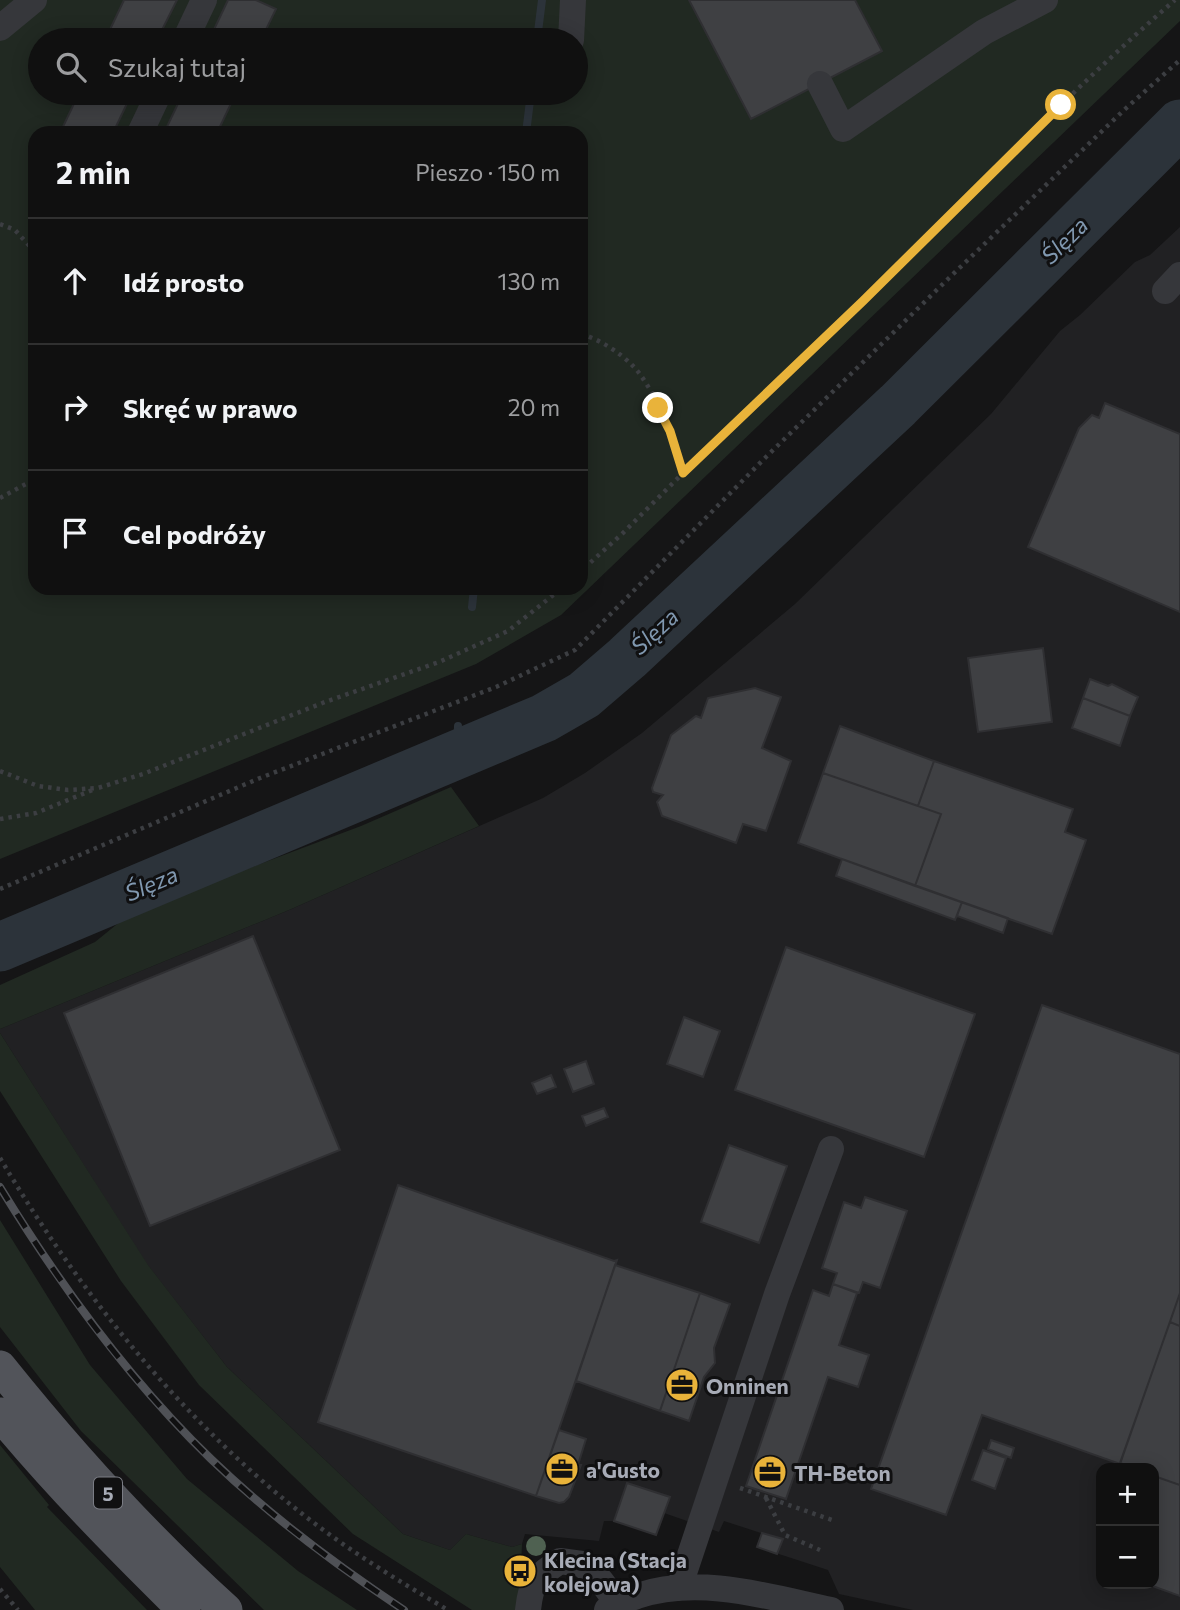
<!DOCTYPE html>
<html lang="pl">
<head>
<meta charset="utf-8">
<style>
  body { margin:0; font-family:Commissioner,sans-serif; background:#1e1e1e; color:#f1f3f6 }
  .controls { position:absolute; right:21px; bottom:21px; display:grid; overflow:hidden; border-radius:14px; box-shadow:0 4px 18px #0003 }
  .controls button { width:63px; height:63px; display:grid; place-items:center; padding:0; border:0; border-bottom:2px solid #303030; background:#101010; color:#f1f3f6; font:35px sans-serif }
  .stop { position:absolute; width:21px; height:21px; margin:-16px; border:5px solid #e9b33a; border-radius:50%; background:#fff }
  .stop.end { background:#e9b33a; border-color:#fff; box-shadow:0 2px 7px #0008 }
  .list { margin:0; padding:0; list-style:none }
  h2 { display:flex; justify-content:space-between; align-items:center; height:91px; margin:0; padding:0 28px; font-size:30px }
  h2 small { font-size:23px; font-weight:400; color:#9c9d9f }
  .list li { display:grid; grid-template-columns:46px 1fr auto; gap:21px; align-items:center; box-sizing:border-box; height:126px; padding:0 28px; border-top:2px solid #303030 }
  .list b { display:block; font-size:26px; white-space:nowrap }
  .list em { font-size:23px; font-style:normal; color:#9c9d9f }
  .icon { flex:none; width:38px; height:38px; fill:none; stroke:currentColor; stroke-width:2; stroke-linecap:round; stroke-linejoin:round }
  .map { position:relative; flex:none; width:1180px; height:1610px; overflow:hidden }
  .search { position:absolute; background:#101010; box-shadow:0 4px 18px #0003; left:28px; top:28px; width:560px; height:77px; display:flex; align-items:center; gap:18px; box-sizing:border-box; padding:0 24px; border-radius:38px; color:#9c9d9f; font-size:26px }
  .panel { position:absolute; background:#101010; box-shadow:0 4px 18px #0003; left:28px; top:126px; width:560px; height:469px; border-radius:21px }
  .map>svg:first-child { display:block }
  .built { fill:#212123; fill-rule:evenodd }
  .green { fill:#212922; fill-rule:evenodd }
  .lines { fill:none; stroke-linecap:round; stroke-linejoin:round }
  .stream { stroke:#2c333a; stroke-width:8 }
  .river { stroke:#2c333a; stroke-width:49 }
  .building { fill:#3f4043; stroke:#2f2f32; stroke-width:2 }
  .path { stroke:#3c3e42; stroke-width:4.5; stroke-dasharray:3.5 5; stroke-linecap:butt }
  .minor { stroke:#36373b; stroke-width:26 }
  .major { stroke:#52545a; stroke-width:33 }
  .rail-casing { stroke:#4f5156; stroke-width:8 }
  .rail { stroke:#101011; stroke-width:5; stroke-dasharray:16; stroke-linecap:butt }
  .tree { fill:#4f6151 }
  .route { stroke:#e9b33a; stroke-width:9 }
  .labels { text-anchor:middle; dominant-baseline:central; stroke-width:6; stroke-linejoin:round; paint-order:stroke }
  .shield { fill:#101011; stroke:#7a7c84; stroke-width:2 }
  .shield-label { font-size:19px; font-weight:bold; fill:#a7abb6 }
  .poi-label { font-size:21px; font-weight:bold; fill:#a7abb6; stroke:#101011; text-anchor:start }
  .water-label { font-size:23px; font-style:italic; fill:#8098b0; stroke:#101011 }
</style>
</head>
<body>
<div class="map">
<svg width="1180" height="1610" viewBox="0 0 1180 1610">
  <rect width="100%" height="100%" fill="#151516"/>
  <!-- built -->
  <path class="built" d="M1180 227V1610H913L839 1594 828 1570 757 1547 761 1533 724 1521 719 1532 664 1513 656 1535 614 1521H604L599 1541 525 1534 522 1544 512 1547 466 1534 450 1550 403 1534 227 1367 146 1263 0 1033V1029L289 910 543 798 585 773 642 733 795 604 991 414 1060 331 1080 315 1135 262 1150 255ZM1101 1468H1154V1584H1101Z"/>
  <!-- green -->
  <path class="green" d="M0 0H1180V21L561 615 476 664 0 859ZM40 40H576V93H40ZM35 133H581V588H35Z
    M451 787 479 826 289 910 0 1029V985L95 942 132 912 361 826Z
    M0 1033 148 1265 227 1367 403 1534 450 1550 466 1534 512 1547 522 1544 519 1610H472L353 1534 199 1385 121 1281 0 1091Z
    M0 1220 90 1365 187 1479 298 1571 357 1610H264L81 1431 0 1327Z
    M0 1445 49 1505 47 1507 147 1610H35L0 1567Z"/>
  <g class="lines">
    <!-- stream -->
    <path class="stream" d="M537 40 542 0
      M526 133 531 93
      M472 607 474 588
      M457 755 458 726"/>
    <!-- river -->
    <path class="river" d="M0 947 544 718 584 695 627 658 898 405 1180 124"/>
  </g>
  <!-- building -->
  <path class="building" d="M124 0H177L157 40H105Z
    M228 0H256L276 9 261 40H209Z
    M689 0H855L882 51 751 119Z
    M79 93H132L113 133H60Z
    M183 93H236L217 133H164Z
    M1105 403 1180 434V612L1028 547 1079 428 1092 415 1099 418Z
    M1043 648 1052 722 978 732 968 658Z
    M1090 679 1108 686 1112 684 1138 697 1130 716 1083 698Z
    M755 688 781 697 762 748 791 761 766 831 743 824 736 843 662 816 657 802 663 795 653 792 652 788 671 735 696 716 701 718 708 698Z
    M1083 698 1130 716 1120 746 1072 728Z
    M840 726 934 761 918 806 823 773Z
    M934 761 1073 809 1065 832 1086 840 1052 934 915 886 941 814 918 806Z
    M823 773 941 814 915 886 798 843Z
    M842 859 962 902 955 920 836 876Z
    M962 902 1008 918 1003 933 957 916Z
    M253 936 340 1150 150 1226 64 1013Z
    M786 947 975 1014 924 1157 735 1090Z
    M1042 1005 1180 1054V1293L1120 1464 982 1415 946 1515 871 1489Z
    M684 1017 720 1031 703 1077 667 1064Z
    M586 1061 594 1084 573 1092 564 1069Z
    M551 1075 556 1087 537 1094 532 1083Z
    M604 1108 608 1117 586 1126 582 1116Z
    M729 1145 787 1166 759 1243 701 1222Z
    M398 1185 614 1261 617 1260 536 1496 318 1422Z
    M865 1197 907 1211 880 1288 863 1282 859 1293 833 1284 837 1273 822 1268 844 1202 861 1208Z
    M615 1265 700 1293 660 1411 576 1381Z
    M833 1284 857 1293 839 1345 869 1355 858 1387 828 1377 786 1499 746 1486 813 1290 829 1296Z
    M700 1293 730 1304 714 1348 715 1363 704 1377 689 1421 660 1411Z
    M1180 1293V1326L1170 1322Z
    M1170 1322 1180 1326V1485L1154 1476V1468H1133L1120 1463Z
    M559 1430 586 1439 578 1465H581L569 1497 564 1502 559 1503 536 1496Z
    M991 1440 1014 1448 1011 1458 988 1449Z
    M983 1450 1006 1458 995 1489 972 1480Z
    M1154 1476 1180 1485V1596L1147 1584H1154Z
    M627 1483 670 1497 656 1535 614 1521Z
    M762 1533 783 1539 777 1554 757 1547Z"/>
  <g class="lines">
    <!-- path -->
    <path class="path" d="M0 224 15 230 35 252
      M581 334C599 339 619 352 632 365 652 384 679 446 683 473L623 533 581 571
      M683 473C763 399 841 322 919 245 1003 162 1086 77 1175 0
      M0 498 35 479
      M0 771 38 786 68 790 98 788 143 774 325 702 439 662 508 631 562 588
      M0 819 36 813 95 789
      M0 889 260 778 496 687 575 650 765 458 949 278 1124 110 1180 60
      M0 1158C82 1296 185 1425 314 1523 356 1555 402 1583 448 1610
      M740 1488 832 1520
      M766 1498 785 1535 820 1550
      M0 1589 18 1610"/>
    <!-- minor -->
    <path class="minor" d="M0 28 34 0
      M185 40 204 0
      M571 40 573 0
      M820 84 843 129 984 32 1045 0
      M140 133 159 93
      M1165 291 1180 275
      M679 1588 777 1294 831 1149
      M528 1610C531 1581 536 1577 560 1561L582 1564 601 1581 619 1605
      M607 1610C617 1605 627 1599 637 1596 700 1575 769 1597 831 1610"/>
    <!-- major -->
    <path class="major" d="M0 1367C69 1453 144 1536 226 1610
      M0 1414C57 1483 120 1547 184 1610"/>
    <defs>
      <path id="rail" d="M0 1187C60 1285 128 1379 211 1459 270 1516 336 1565 404 1610"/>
    </defs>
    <!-- rail casing -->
    <use href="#rail" class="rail-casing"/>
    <!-- rail -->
    <use href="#rail" class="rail"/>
  </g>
  <!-- trees -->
  <circle class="tree" cx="536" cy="1546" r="10"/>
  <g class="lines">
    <!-- route -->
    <path class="route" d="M658 408 670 431 683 473 863 301 1061 105"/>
  </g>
  <!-- icons -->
  <defs>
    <symbol id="office-disc" viewBox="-11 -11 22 22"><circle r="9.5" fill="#e9b33a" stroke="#101011"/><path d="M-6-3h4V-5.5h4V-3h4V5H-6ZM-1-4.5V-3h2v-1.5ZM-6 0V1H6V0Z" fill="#111"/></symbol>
    <symbol id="bus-disc" viewBox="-11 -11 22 22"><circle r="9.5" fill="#e9b33a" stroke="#101011"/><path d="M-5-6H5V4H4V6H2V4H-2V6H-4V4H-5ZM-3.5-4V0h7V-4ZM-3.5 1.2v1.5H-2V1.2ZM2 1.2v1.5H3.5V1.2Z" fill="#111"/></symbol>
  </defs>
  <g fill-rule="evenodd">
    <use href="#office-disc" x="663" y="1366" width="38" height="38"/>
    <use href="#office-disc" x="543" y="1450" width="38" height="38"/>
    <use href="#office-disc" x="751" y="1453" width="38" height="38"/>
    <use href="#bus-disc" x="501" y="1552" width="38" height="38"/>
  </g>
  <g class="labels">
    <!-- shield labels -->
    <rect class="shield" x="94" y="1477.5" width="28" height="31" rx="5"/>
    <g class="shield-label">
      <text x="108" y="1493">5</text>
    </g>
    <!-- poi labels -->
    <g class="poi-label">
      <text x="706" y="1385">Onninen</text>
      <text x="586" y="1469">a'Gusto</text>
      <text x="794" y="1472">TH-Beton</text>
      <text x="544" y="1559">Klecina (Stacja<tspan x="544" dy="24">kolejowa)</tspan></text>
    </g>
    <!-- water labels -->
    <g class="water-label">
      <text transform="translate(1064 240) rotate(-45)">Ślęza</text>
      <text transform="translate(654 631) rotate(-43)">Ślęza</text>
      <text transform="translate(151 883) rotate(-23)">Ślęza</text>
    </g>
  </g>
</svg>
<div class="controls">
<button>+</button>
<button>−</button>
</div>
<div class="stop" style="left:1061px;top:105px"></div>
<div class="stop end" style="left:658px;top:408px"></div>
<div class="search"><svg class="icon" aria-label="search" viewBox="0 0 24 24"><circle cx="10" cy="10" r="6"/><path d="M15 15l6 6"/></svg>Szukaj tutaj</div>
<section class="panel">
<h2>2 min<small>Pieszo · 150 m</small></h2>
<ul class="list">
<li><svg class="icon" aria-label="ahead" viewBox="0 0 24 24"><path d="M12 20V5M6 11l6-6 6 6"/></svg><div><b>Idź prosto</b></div><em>130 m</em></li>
<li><svg class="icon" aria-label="right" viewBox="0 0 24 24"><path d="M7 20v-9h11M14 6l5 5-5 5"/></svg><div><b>Skręć w prawo</b></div><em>20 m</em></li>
<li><svg class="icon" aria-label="arrive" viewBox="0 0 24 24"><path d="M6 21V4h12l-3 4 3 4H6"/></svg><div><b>Cel podróży</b></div></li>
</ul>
</section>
</div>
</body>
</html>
